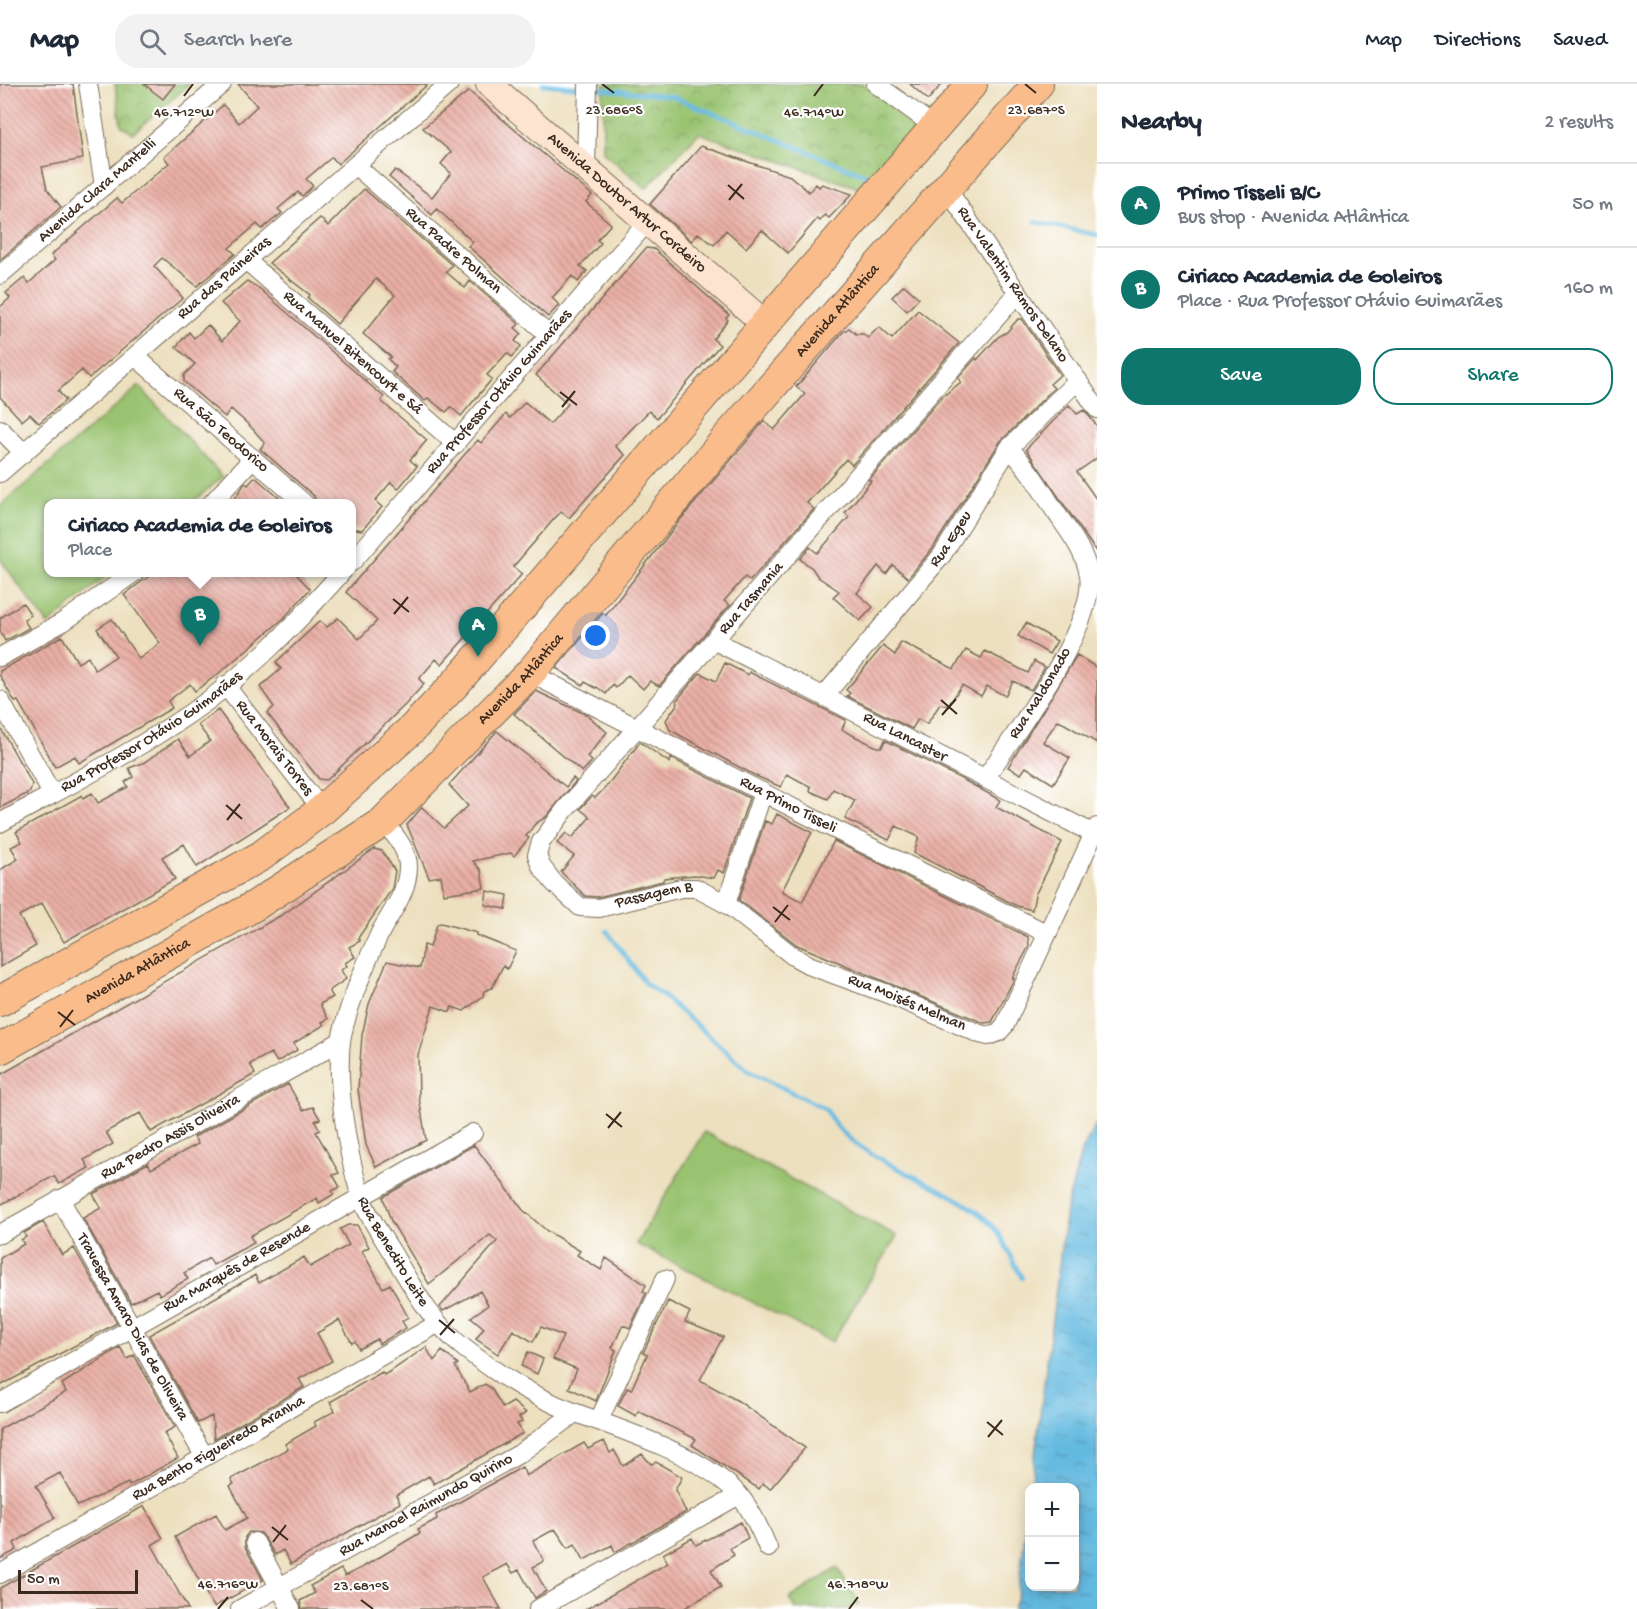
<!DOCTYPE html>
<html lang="en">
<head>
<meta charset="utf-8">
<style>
  body { margin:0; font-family:"Gochi Hand",sans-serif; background:#f2f2f3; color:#1f2937 }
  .controls { position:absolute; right:18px; bottom:18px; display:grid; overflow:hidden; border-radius:12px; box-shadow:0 3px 15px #0003 }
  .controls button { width:54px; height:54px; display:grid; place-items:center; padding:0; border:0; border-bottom:2px solid #e0e1e3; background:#fff; color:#1f2937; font:30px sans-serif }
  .scale { position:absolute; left:18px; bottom:15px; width:120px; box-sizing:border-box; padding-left:6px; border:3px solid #3b2a1e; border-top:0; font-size:16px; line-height:21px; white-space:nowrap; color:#3b2a1e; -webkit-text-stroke:4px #fff; paint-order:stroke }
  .you { position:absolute; left:596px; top:552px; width:21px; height:21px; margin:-15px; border:4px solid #fff; border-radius:50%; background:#1a73e8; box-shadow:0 0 0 9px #1a73e833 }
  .badge { display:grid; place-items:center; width:39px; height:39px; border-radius:50%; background:#0f766e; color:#fff; font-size:20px; font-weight:700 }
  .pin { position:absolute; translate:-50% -50px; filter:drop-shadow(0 2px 3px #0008) }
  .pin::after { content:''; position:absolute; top:32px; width:21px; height:18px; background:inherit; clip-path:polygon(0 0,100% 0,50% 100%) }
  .popup { position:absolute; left:44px; top:415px; width:312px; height:78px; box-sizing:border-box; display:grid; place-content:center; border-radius:12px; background:#fff; filter:drop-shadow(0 2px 4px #0005); font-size:20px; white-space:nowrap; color:#747a83 }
  .popup b { font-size:22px; color:#1f2937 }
  .popup::after { content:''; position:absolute; left:50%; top:100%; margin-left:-12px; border:12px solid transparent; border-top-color:#fff }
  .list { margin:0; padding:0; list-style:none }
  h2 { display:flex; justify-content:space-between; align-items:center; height:78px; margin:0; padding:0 24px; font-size:26px }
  h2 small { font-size:20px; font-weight:400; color:#747a83 }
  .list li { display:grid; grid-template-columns:39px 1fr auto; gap:18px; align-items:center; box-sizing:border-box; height:84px; padding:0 24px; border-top:2px solid #e0e1e3 }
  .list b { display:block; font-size:22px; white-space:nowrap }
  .list p { margin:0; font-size:20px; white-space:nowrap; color:#747a83 }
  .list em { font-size:20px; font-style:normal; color:#747a83 }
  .actions { display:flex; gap:12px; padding:18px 24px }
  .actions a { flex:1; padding:14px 0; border:2px solid #0f766e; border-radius:24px; text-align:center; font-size:21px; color:#0f766e }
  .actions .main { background:#0f766e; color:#fff }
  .icon { flex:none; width:33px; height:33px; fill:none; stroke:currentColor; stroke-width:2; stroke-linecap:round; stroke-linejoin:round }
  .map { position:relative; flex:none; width:1097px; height:1525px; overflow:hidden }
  header { display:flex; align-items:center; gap:36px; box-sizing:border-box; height:84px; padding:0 30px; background:#fff; border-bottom:2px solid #e0e1e3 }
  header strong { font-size:28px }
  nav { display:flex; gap:33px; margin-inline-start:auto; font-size:21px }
  .search { width:420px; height:54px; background:#f2f2f3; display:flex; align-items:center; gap:15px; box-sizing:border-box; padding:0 21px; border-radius:24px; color:#747a83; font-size:22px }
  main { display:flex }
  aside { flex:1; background:#fff }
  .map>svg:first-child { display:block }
  .park { fill:url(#park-crowns); stroke:#6a7647; stroke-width:1.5 }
  .pitch { fill:#99c370; stroke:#6a7647; stroke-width:1.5 }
  .water { fill:url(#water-ripples); stroke:#50727f; stroke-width:1.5 }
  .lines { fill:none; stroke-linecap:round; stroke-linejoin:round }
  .stream { stroke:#64bae0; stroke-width:4.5 }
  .building { fill:url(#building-back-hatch) }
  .street-casing { stroke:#796a56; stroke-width:20 }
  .secondary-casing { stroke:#796a56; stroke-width:28 }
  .primary-casing { stroke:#796a56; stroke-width:32 }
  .street { stroke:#fff; stroke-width:18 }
  .secondary { stroke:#fde4d1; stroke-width:26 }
  .primary { stroke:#fabc8b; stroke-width:30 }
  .ticks { fill:none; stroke:#3b2a1e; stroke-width:2 }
  .labels { text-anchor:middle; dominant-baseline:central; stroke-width:4.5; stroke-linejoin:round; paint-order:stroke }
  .street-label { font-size:16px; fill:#3b2a1e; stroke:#fff }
  .ticks-label { font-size:15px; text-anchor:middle; fill:#3b2a1e; stroke:#fff; stroke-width:4.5; stroke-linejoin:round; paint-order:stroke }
</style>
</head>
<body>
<header>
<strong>Map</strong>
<div class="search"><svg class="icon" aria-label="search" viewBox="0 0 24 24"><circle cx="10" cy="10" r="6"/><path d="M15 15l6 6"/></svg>Search here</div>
<nav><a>Map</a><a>Directions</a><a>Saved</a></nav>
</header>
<main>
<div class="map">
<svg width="1097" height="1525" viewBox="0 0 1097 1525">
  <defs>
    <pattern id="park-crowns" width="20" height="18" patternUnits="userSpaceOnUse" patternTransform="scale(1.5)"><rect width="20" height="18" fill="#99c370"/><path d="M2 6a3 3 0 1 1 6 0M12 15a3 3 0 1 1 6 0" fill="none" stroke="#7e9f5b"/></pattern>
    <pattern id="water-ripples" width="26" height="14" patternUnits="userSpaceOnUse" patternTransform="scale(1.5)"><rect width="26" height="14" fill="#64bae0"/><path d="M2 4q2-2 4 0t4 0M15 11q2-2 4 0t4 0" fill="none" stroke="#5497b5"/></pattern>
    <pattern id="building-back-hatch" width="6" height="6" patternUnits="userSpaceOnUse" patternTransform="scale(1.5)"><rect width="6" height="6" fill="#eab0a6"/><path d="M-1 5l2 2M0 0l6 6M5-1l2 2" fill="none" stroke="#bf8f87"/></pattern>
  </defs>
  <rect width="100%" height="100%" fill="#fff"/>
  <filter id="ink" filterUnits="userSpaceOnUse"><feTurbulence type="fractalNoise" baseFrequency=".0167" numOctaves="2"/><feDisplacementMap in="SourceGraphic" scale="12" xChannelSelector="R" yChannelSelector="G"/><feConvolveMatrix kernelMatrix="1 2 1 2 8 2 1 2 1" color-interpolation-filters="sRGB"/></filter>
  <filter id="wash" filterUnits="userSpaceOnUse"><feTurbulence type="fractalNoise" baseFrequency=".008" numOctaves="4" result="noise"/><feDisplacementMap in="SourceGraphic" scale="24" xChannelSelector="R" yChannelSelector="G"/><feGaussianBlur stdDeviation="1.35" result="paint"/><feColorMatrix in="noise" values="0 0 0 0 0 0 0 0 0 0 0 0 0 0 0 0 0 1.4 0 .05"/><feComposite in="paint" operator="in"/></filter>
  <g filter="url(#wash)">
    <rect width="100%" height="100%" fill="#ede0bf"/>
    <!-- park -->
    <path class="park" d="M115 0H190L133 49 121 41Z
      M603 0H863L926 42 870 108 699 49 646 104 603 68Z"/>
    <!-- pitch -->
    <path class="pitch" d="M139 302 223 393 191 419 49 420V488L110 489 48 541 0 475V422Z
      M704 1048 897 1152 832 1258 636 1160Z
      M837 1484 859 1519 849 1525H796L789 1515Z"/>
    <!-- water -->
    <path class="water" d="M1097 1038V1525H1013L1018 1510 1029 1416 1030 1502H1074V1404L1031 1403 1066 1126 1081 1069Z"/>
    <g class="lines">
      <!-- stream -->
      <path class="stream" d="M543 0 582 4
        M591 4 671 12 875 95
        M1036 138 1097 151
        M607 847 646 900 662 911 750 988 826 1025C850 1080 952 1097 993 1142 1005 1155 1012 1178 1022 1194"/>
    </g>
    <g id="blocks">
      <!-- building -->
      <path class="building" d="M0 0H73L83 75 42 83 47 105 61 123 0 176Z
        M144 0H175L163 15Z
        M238 0H428L338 80 332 73 306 95 313 102 302 112 298 108 278 125 282 129 262 145 257 140 229 164 235 170 197 202 162 174 154 182 183 214 89 294 82 286 58 307 66 316 39 339 30 330 22 337 0 313V223L10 214 6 209 24 194 29 199 55 176 51 171 117 114 122 119 169 79 164 73 223 21 239 39 257 22Z
        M910 0H942L928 16Z
        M469 7 592 111 586 118 611 140 597 156 601 159 580 182 587 187 578 198 572 192 552 214 559 221 548 233 468 162 473 158 437 125 432 131 389 93 395 86 432 113 451 89 441 80 451 68 423 44Z
        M701 62 790 92 809 108 816 100 819 103 822 100 852 110 829 134 825 131 820 137 817 135 788 169 762 146 746 164 726 146 714 161 698 149 692 157 650 120Z
        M364 105 452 181 446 188 465 204 470 197 519 240 515 244 521 249 515 257 521 262 512 273 507 269 487 291 492 295 461 332 451 323 446 328 428 314 425 317 392 288 396 283 388 275 391 273 363 250 395 211 376 195 337 240 308 214 310 211 269 179 320 134 328 142Z
        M646 164 654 165 729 231 726 234 728 236 713 255 720 261 657 334 649 327 615 362 625 371 569 434 561 428 554 435 513 483 522 490 442 580 436 575 419 595 424 600 405 621 327 696 319 695 267 629 274 623 260 603 281 585 276 578 320 537 327 543 338 534 359 555 377 537 346 508 465 370 478 356 481 359 506 330 510 334 525 318 550 340 568 320 536 291Z
        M247 197 260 205 377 307 384 313 381 317 427 356 410 376 417 382 398 405 391 398 375 417 382 423 362 446 351 444V420H316L314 412 260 365 265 359 250 342 231 325 225 333 184 298V291L195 280 176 263 189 248 194 254 208 241 222 257 240 237 221 219Z
        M904 201 919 214 907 227 892 213Z
        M918 226 959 259 852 381 846 375 807 419 814 425 750 497 745 493 724 517 730 521 659 602 650 597 643 605 628 591 616 604 613 601 606 610 597 603 596 604 585 598 583 601 556 584 603 529 606 531 680 436 764 337 774 346 805 310 796 303 843 248 849 244 856 250H863L868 254 879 243 892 255Z
        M1018 235H1022L1060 291 1050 300 1054 304 1000 358 933 464 908 494 893 481 886 490 878 482 857 509 873 523 860 537 833 513 839 507 818 493 812 484 800 475 810 463 817 469 822 464 849 433 845 429 871 397 869 396 942 313 961 298 958 294 976 274 977 276 998 253 1007 248Z
        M1069 321 1077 330 1084 326 1097 342V374L1077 388 1097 416V469L1026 365Z
        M255 393 286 420H231L245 399 248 401Z
        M153 489H295L310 505 283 535 218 590 195 607 190 600 168 617 172 624 79 679 75 672 55 683 18 617 15 618 0 592V587L62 552 78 579 88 573 95 586 116 572 97 545 112 535 139 575 160 559 124 511Z
        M23 519 31 531 24 536 29 544 5 557 0 547V534Z
        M1026 539 1057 557 1049 570 1018 552Z
        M901 558 954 585 966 566 981 574 985 567 1028 589 1034 577 1045 583 1031 606 1013 597 1005 612 987 602 981 612 962 601 948 622 940 620 927 640 918 635 912 645 847 612 850 609 846 606 883 562 895 571Z
        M1077 571 1097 584V659L1058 636 1043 658 1070 674 1053 700 1026 683 1021 690 1008 683Z
        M725 579 748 591 749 588 846 636 842 645 848 649 877 663H882L885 656 973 701 1000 716 996 723 1062 758 1035 811 1032 826 1017 822 914 769 919 753 896 742 889 756 845 735 855 716 833 705 828 715 810 707 811 703 787 690 781 703 756 692 670 646 666 636 678 619 676 617 700 589 716 597Z
        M536 607 587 631 607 648 587 673 592 677 582 688 514 630Z
        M218 626 290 723 197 783 184 760 162 773 175 795 64 858 42 819 19 832 36 862 0 883V786L18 775 11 763 22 758 16 748 82 711 83 714 92 709 98 719 128 703 125 698 133 693 129 684 143 679 178 655 190 672 210 657 198 641Z
        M0 643 32 700 30 708 0 724Z
        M497 647 566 703 573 694 576 697 546 733 535 740 526 752 529 754 514 772 511 769 473 777 481 786 484 804 444 810 441 792 429 794 407 741 422 723 444 744 468 722 449 701Z
        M640 658 670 679 671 674 749 714 724 789 718 786 714 794 695 791 664 794 663 797 598 813 585 812 561 788 574 772 557 759 566 749 572 754 590 733 580 725 592 712 595 714 606 703Z
        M777 730 812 748 782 807 802 818 834 757 1028 853 1029 861 1026 868 1012 894 1014 895 992 938 984 939 797 861 739 816 765 737 772 740Z
        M374 765 382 767 395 787 392 805 358 854 360 857 349 863 355 873 345 879 347 882 341 886 346 895 329 907 333 913 320 920 328 935 322 938 324 941 294 959 297 966 277 978 271 969 250 980 255 990 151 1048 140 1029 106 1048 113 1060 84 1076 89 1084 59 1100 54 1092 0 1121V991L285 829Z
        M487 807 508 811 506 825 485 821Z
        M441 839 477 849 476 851 516 867 507 885 503 882 492 904 484 907 483 912 464 927 452 923 450 928 433 922 418 971 419 1013 426 1056 376 1083 366 1061 358 1005 362 951 369 920 387 877 420 884 424 861 430 863 437 840Z
        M288 1000 303 1026 313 1023 320 1035 315 1037 320 1046 316 1048 339 1089 333 1091 340 1103 332 1107 334 1110 319 1119 317 1114 250 1152 254 1159 231 1171 213 1181 209 1174 184 1189 188 1195 160 1211 157 1206 131 1219 83 1134 101 1124 93 1110 148 1079 151 1085 198 1060 194 1053Z
        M474 1061 523 1126 547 1147 580 1167 577 1171 601 1186 606 1174 646 1201 643 1207 646 1209 630 1244 623 1241 612 1264 616 1266 596 1317 569 1304 577 1285 553 1275 563 1252 541 1243 533 1258 513 1246 498 1270 476 1255 484 1244 471 1233 488 1221 480 1207 443 1227 440 1223 497 1157 490 1151 429 1200 391 1137 383 1113Z
        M43 1138 62 1171 74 1164 117 1239 0 1302V1174L24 1160 21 1156 26 1153 24 1149Z
        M348 1141H357L369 1163 362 1167 383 1204 390 1200 394 1207 408 1233 402 1237 406 1244 379 1260 377 1255 359 1265 355 1257 352 1259 339 1236 317 1249 332 1277 299 1295 304 1303 214 1355 212 1332 198 1339 149 1251 255 1191 259 1199 304 1173 310 1183 349 1161 340 1145Z
        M668 1217 690 1228 685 1238 723 1253 700 1296 738 1317 805 1364 770 1405 763 1399 759 1405 692 1361 696 1355 638 1327 636 1332 618 1322 627 1304 631 1306 647 1271 643 1269Z
        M120 1263 127 1275 134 1271 175 1343 164 1349 178 1374 129 1402 128 1399 78 1422 60 1389 36 1402 55 1434 14 1459 17 1466 0 1475V1345L66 1308 62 1300Z
        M426 1263 434 1277 442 1267 458 1280 455 1282 470 1308 485 1300 491 1304 503 1324 513 1318 526 1329 519 1333 522 1338 517 1340 523 1349 434 1400 429 1392 396 1411 400 1419 291 1480 283 1466 275 1471 261 1449 249 1448 245 1453V1463L263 1496 214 1523 175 1453 216 1430 225 1446 247 1434 230 1402 234 1400 231 1395 288 1365 285 1360 316 1342 314 1338 335 1327 330 1318 382 1288 384 1291 394 1285Z
        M528 1268 543 1275 537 1290 521 1282Z
        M604 1357 610 1369 614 1366 623 1382 642 1370 651 1380 656 1378 682 1393 675 1406 686 1428 615 1468 612 1461 584 1476 575 1460 568 1464 555 1445 533 1457 544 1477 533 1483 546 1507 535 1514 519 1486 513 1489 507 1480 483 1493 501 1525H302L300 1517 315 1509 310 1502 341 1485 345 1492 363 1483 420 1449 418 1445 437 1435 436 1431 508 1391 522 1383 526 1392 584 1359 588 1365Z
        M144 1422 163 1454 152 1461 188 1525H0V1504Z
        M741 1438 748 1454 730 1464 734 1471 711 1486 721 1503 683 1525H586L668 1479 663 1470 692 1454 696 1461Z"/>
    </g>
  </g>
  <g filter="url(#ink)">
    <use href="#blocks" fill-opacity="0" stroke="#796a56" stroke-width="1.5"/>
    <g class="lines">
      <defs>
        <g id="street">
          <path d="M88 0 104 102"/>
          <path d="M876 0 935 43"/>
          <path id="s1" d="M356 82 550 252"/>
          <path d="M586 83 588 0"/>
          <path id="s2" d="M947 105 1097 325"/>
          <path id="s3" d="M247 177 456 360"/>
          <path id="s4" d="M0 191 222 0"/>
          <path id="s5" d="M1018 209 564 727 541 758 537 771 541 782 554 799 580 823 599 824 681 804H696L728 821 793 872 811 882 888 910 980 950 988 952 999 948 1005 941 1097 743"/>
          <path id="s6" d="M136 273 305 420"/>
          <path d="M0 345 24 369"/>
          <path id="s7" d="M0 389 449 0"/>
          <path d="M211 420 253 374"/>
          <path id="s8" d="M352 478 648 137"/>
          <path id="s9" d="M715 557 1094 750"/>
          <path d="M0 573 63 538 135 488"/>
          <path id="s10" d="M530 589 836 746 1046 849"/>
          <path id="s11" d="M225 601 322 726"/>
          <path id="s12" d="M824 612 942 471 1009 364 1078 296"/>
          <path d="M0 616 52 710"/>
          <path id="s13" d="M985 695C1014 650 1097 541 1089 491 1085 467 1068 446 1055 427 1041 405 1028 383 1009 364"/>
          <path id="s14" d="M383 738C395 750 408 766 408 783 408 808 391 828 380 849 366 878 346 926 341 957 336 1002 347 1067 360 1110 367 1132 385 1156 397 1177 416 1209 434 1241 464 1264 496 1289 537 1315 576 1329 623 1346 693 1369 731 1403 749 1419 759 1443 768 1464"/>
          <path id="s15" d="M0 739C63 704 129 671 189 630 247 591 296 540 342 488"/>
          <path d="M726 820 763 708"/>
          <path id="s16" d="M60 1115 204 1372"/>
          <path id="s17" d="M0 1150 341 957"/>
          <path id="s18" d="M0 1319 473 1049"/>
          <path d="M599 1336 665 1195"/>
          <path d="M255 1458 291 1525"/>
          <path id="s19" d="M0 1490 437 1240"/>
          <path id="s20" d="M240 1525 519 1370 575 1329"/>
          <path d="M538 1525 739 1411"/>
        </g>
        <g id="secondary">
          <path id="s21" d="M489 0 764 239"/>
        </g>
        <g id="primary">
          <path d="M0 917 261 772 322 726 412 645 454 601 972 0"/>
          <path id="s22" d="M0 965 256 821 383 738 530 589 731 349 1038 0"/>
        </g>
      </defs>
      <!-- street casing -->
      <use href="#street" class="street-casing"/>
      <!-- secondary casing -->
      <use href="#secondary" class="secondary-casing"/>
      <!-- primary casing -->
      <use href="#primary" class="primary-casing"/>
      <!-- street -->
      <use href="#street" class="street"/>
      <!-- secondary -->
      <use href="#secondary" class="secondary"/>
      <!-- primary -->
      <use href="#primary" class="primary"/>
    </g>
  </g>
  <!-- ticks -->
  <path class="ticks" d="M602 0 614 9M1025 0 1036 9M184 12 193 0M814 12 823 0M728 101 744 115M729 116 742 100M560 308 577 321M562 323 575 307M393 515 409 528M394 530 408 513M941 616 957 630M942 631 956 615M226 721 242 735M227 736 240 720M773 823 790 836M775 838 788 821M58 928 75 941M60 943 73 926M606 1030 622 1043M608 1044 621 1028M439 1236 455 1249M440 1251 454 1235M987 1338 1003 1351M988 1353 1002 1336M272 1443 288 1456M273 1458 286 1441M361 1516 373 1525M218 1525 228 1513M849 1525 858 1513"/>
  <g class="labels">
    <!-- street labels -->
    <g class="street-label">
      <text stroke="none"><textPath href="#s4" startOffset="129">Avenida Clara Mantelli</textPath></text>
      <text stroke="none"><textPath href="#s21" startOffset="182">Avenida Doutor Artur Cordeiro</textPath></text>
      <text stroke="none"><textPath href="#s1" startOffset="129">Rua Padre Polman</textPath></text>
      <text stroke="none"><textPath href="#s7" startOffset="297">Rua das Paineiras</textPath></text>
      <text stroke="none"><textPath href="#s2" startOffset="116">Rua Valentim Ramos Delano</textPath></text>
      <text stroke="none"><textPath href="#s22" startOffset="1130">Avenida Atlântica</textPath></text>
      <text stroke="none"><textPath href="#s3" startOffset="140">Rua Manuel Bitencourt e Sá</textPath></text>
      <text stroke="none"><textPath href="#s8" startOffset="225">Rua Professor Otávio Guimarães</textPath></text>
      <text stroke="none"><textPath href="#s6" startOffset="112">Rua São Teodorico</textPath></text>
      <text stroke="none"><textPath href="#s12" startOffset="202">Rua Egeu</textPath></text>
      <text transform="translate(752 515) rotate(-49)">Rua Tasmania</text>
      <text stroke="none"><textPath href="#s22" startOffset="644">Avenida Atlântica</textPath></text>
      <text stroke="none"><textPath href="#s13" startOffset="102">Rua Maldonado</textPath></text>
      <text stroke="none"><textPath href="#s15" startOffset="177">Rua Professor Otávio Guimarães</textPath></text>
      <text stroke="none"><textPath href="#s9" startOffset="213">Rua Lancaster</textPath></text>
      <text stroke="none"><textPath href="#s11" startOffset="80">Rua Morais Torres</textPath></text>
      <text stroke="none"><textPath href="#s10" startOffset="290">Rua Primo Tisseli</textPath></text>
      <text stroke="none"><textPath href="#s5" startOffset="885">Passagem B</textPath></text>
      <text stroke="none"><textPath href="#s22" startOffset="158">Avenida Atlântica</textPath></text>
      <text stroke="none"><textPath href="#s5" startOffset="1170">Rua Moisés Melman</textPath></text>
      <text stroke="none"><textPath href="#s17" startOffset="196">Rua Pedro Assis Oliveira</textPath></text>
      <text stroke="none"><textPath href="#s14" startOffset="462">Rua Benedito Leite</textPath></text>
      <text stroke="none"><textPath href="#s18" startOffset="273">Rua Marquês de Resende</textPath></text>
      <text stroke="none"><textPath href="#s16" startOffset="147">Travessa Amaro Dias de Oliveira</textPath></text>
      <text stroke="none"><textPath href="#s19" startOffset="252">Rua Bento Figueiredo Aranha</textPath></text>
      <text stroke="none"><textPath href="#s20" startOffset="213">Rua Manoel Raimundo Quirino</textPath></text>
    </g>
  </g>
  <g class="ticks-label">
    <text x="1036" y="30">23.687°S</text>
    <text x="614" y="30">23.686°S</text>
    <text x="184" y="32">46.712°W</text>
    <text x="814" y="32">46.714°W</text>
    <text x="228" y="1504">46.716°W</text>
    <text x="858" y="1504">46.718°W</text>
    <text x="361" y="1506">23.681°S</text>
  </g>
</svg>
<div class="controls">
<button>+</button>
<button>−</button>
</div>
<div class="scale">50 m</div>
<div class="you"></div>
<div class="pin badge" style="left:478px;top:573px">A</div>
<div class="pin badge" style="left:200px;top:562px">B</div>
<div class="popup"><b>Ciriaco Academia de Goleiros</b>Place</div>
</div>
<aside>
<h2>Nearby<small>2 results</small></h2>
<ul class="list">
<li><span class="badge">A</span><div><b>Primo Tisseli B/C</b><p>Bus stop · Avenida Atlântica</p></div><em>50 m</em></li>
<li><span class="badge">B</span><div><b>Ciriaco Academia de Goleiros</b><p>Place · Rua Professor Otávio Guimarães</p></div><em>160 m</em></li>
</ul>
<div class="actions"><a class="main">Save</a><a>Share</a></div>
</aside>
</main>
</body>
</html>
